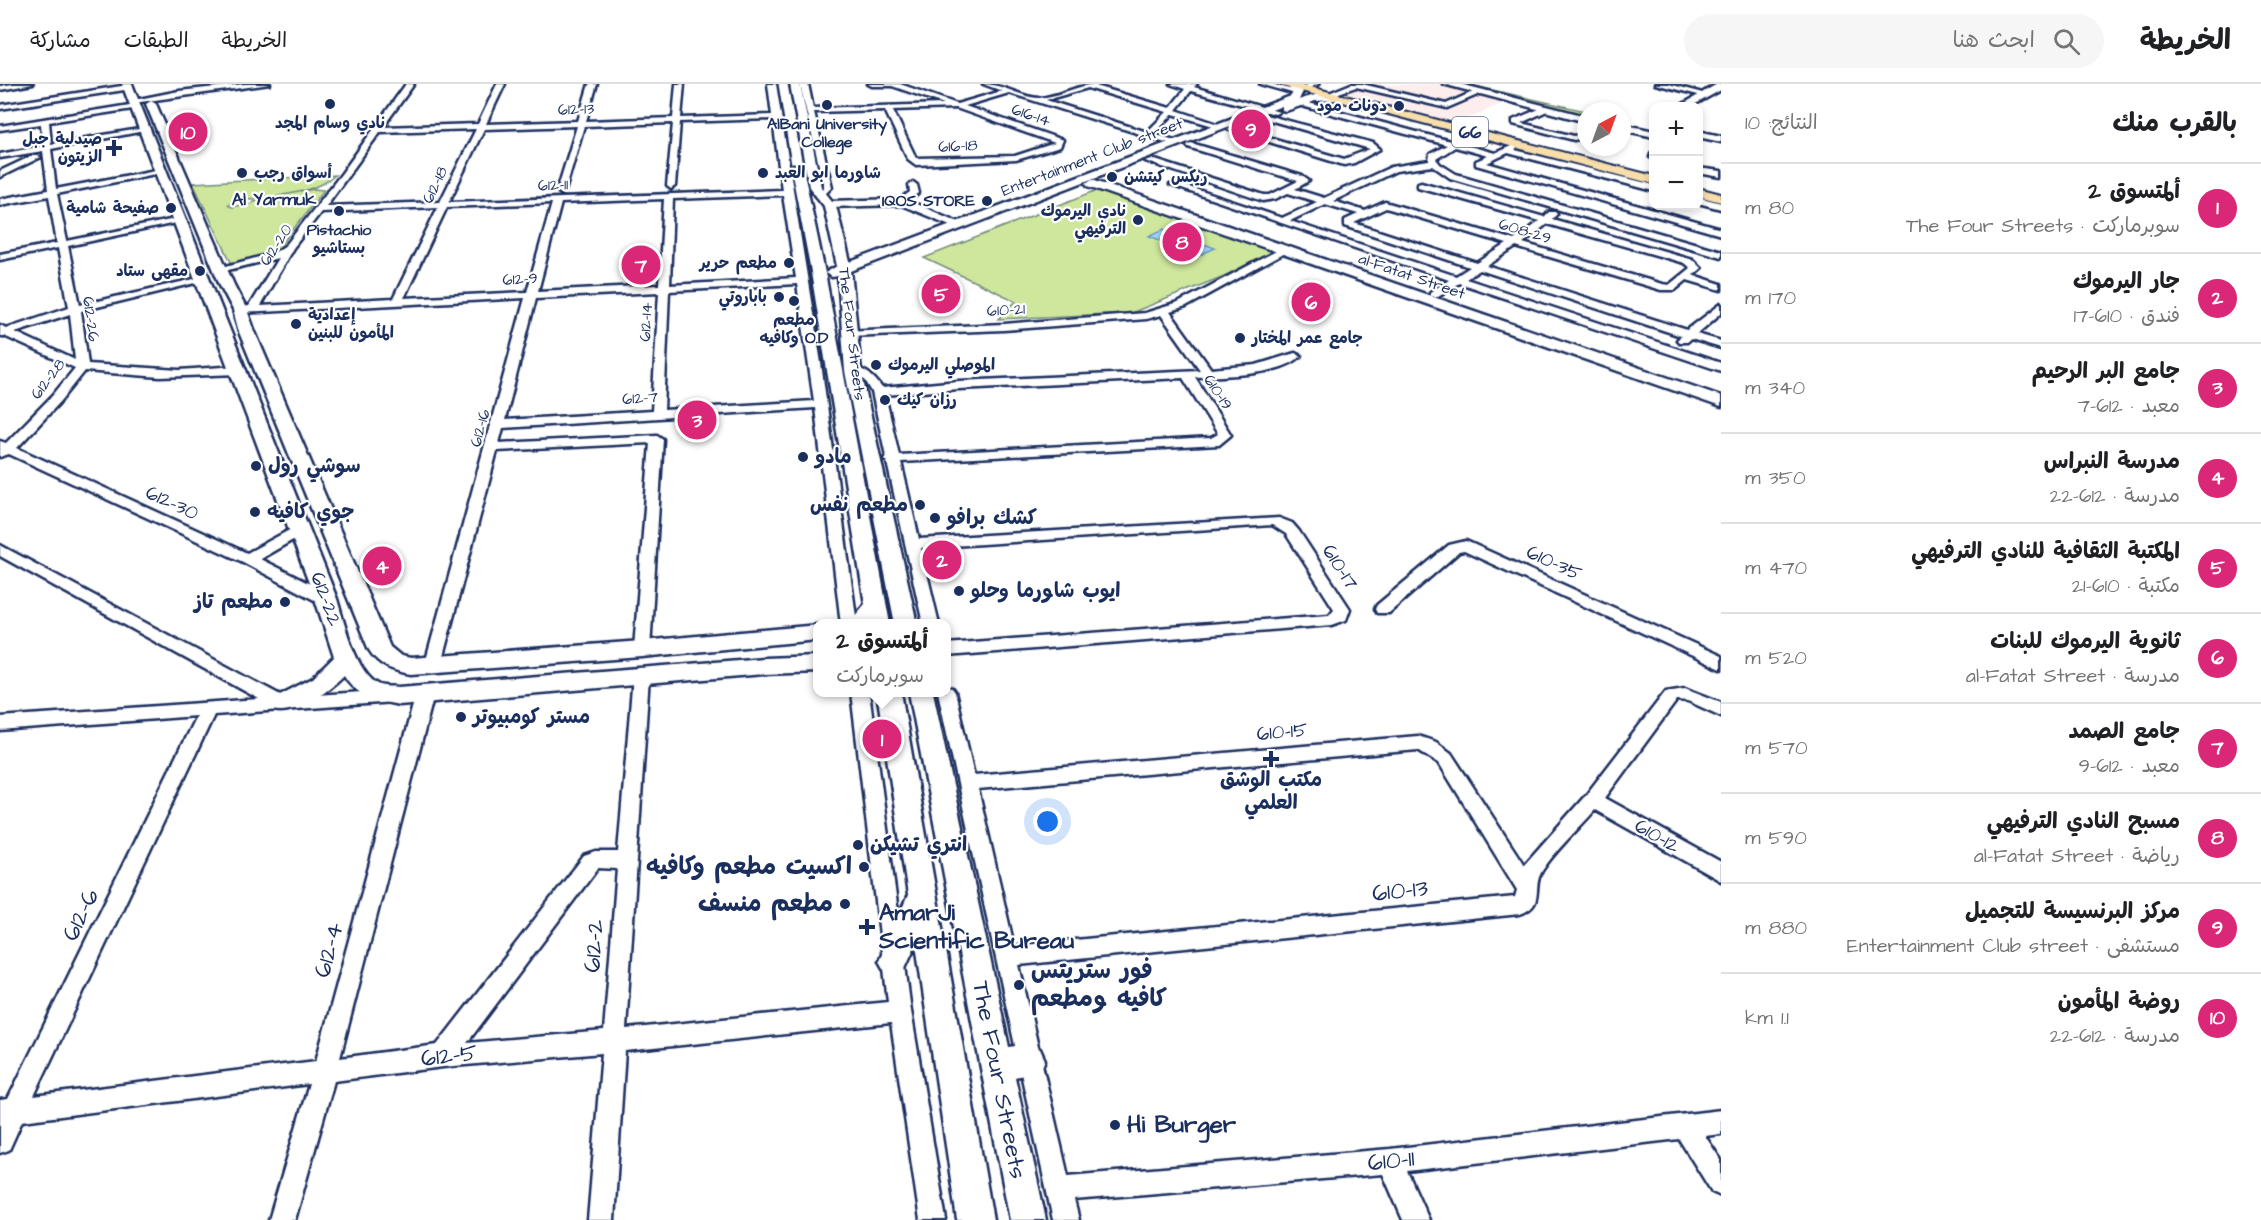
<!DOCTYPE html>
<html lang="ar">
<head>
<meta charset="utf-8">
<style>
  body { margin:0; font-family:"Architects Daughter","Playpen Sans Arabic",sans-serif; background:#f6f6f6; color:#202124; direction:rtl }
  .controls { position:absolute; right:18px; top:18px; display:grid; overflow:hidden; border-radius:12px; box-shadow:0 3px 9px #0003 }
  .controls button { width:54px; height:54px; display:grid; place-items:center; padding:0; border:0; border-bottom:2px solid #e0e0e0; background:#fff; color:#202124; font:30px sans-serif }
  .compass { position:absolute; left:1577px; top:18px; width:54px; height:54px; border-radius:50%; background:#fff; box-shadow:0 3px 9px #0003; rotate:41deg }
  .you { position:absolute; left:1048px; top:738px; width:21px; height:21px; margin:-15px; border:4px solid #fff; border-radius:50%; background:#1a73e8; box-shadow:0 0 0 9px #1a73e833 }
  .badge { display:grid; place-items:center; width:39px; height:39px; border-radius:50%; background:#db2777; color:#fff; font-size:20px; font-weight:700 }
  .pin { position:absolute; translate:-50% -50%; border:3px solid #fff; box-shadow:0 2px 6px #0006 }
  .popup { position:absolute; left:813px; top:535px; width:138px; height:78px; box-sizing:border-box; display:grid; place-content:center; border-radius:12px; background:#fff; filter:drop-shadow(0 2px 4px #0005); font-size:20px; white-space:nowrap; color:#757577 }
  .popup b { font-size:22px; color:#202124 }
  .popup::after { content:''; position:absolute; left:50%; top:100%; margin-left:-12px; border:12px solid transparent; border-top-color:#fff }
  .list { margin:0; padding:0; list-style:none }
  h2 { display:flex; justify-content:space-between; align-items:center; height:78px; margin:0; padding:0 24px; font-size:26px }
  h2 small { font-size:20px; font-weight:400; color:#757577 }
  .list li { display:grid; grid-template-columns:39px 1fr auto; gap:18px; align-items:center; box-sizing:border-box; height:90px; padding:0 24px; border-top:2px solid #e0e0e0 }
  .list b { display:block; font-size:22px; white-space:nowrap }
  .list p { margin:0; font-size:20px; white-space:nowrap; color:#757577 }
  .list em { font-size:20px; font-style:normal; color:#757577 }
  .icon { flex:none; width:33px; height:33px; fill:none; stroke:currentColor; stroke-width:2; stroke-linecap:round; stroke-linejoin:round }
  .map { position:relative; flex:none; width:1721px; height:1136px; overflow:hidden; direction:ltr }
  header { display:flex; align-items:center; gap:36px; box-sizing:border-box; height:84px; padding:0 30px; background:#fff; border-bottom:2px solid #e0e0e0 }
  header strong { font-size:28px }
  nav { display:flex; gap:33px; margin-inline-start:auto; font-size:21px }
  .search { width:420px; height:54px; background:#f6f6f6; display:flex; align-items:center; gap:15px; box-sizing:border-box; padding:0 21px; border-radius:33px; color:#757577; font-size:22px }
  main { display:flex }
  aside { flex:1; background:#fff }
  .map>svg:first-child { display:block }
  .built { fill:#fdeeee }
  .green { fill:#cee79d; stroke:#748b7e; stroke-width:1.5 }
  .water { fill:#9fd8ff; stroke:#6a94bf; stroke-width:1.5 }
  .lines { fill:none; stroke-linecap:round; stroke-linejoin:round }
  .street-casing { stroke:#1b2f5e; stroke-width:5 }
  .secondary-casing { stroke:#1b2f5e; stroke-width:5 }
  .primary-casing { stroke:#1b2f5e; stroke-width:4 }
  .street { fill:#fff; fill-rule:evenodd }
  .secondary { fill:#fff; fill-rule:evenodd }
  .primary { fill:#f8deab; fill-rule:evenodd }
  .poi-dot { fill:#1b2f5e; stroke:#fff; stroke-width:2 }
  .labels { text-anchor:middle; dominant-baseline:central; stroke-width:4.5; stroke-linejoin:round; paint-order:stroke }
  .far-poi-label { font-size:16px; font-weight:bold; fill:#1b2f5e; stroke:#fff; text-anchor:end }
  .far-street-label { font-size:16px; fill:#1b2f5e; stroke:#fff }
  .shield { fill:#fff; stroke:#5f6d8e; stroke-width:1.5 }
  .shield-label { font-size:18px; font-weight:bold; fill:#1b2f5e }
  .far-quarter-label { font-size:18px; font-weight:bold; fill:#1b2f5e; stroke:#fff }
  .poi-label { font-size:20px; font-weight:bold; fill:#1b2f5e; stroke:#fff; text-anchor:start }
  .street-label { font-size:20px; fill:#1b2f5e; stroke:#fff }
  .near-poi-label { font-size:24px; font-weight:bold; fill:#1b2f5e; stroke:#fff; text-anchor:start }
  .near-street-label { font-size:24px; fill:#1b2f5e; stroke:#fff }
</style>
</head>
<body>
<header>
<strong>الخريطة</strong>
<div class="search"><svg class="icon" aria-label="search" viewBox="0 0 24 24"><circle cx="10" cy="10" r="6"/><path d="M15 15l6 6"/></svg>ابحث هنا</div>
<nav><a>الخريطة</a><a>الطبقات</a><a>مشاركة</a></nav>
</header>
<main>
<aside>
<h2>بالقرب منك<small>النتائج: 10</small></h2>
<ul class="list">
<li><span class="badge">1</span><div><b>ألمتسوق 2</b><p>سوبرماركت · The Four Streets</p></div><em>80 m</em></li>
<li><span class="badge">2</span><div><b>جار اليرموك</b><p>فندق · 610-17</p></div><em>170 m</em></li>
<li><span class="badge">3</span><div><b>جامع البر الرحيم</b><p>معبد · 612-7</p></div><em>340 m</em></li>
<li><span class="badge">4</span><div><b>مدرسة النبراس</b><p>مدرسة · 612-22</p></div><em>350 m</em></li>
<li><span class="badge">5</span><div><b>المكتبة الثقافية للنادي الترفيهي</b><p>مكتبة · 610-21</p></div><em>470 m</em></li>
<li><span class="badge">6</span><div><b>ثانوية اليرموك للبنات</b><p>مدرسة · al-Fatat Street</p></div><em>520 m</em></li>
<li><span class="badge">7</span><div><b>جامع الصمد</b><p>معبد · 612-9</p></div><em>570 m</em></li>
<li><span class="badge">8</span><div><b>مسبح النادي الترفيهي</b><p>رياضة · al-Fatat Street</p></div><em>590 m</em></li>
<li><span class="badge">9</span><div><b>مركز البرنسيسة للتجميل</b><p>مستشفى · Entertainment Club street</p></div><em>880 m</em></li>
<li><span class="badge">10</span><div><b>روضة المأمون</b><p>مدرسة · 612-22</p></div><em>1.1 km</em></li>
</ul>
</aside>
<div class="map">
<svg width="1721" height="1136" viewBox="0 0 1721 1136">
  <rect width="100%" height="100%" fill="#fff"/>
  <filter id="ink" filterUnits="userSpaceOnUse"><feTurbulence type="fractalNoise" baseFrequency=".0167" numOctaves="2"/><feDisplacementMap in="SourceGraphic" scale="12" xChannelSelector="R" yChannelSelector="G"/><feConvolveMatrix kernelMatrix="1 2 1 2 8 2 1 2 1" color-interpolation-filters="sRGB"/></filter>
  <g filter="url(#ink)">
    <!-- built -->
    <path class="built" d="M1444 0 1478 10 1447 22 1361 1Z
      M1356 2 1444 23 1456 22 1482 11 1508 17 1458 39 1339 8Z"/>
    <!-- green -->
    <path class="green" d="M1454 0H1466L1586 27V33Z
      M335 91C316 110 278 111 252 115L243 114 228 120 231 123 252 119 253 117 314 105 324 106 278 165 263 172 232 180 193 99Z
      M1100 105 1274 167 1224 192 1131 229 999 235 1016 217 924 174Z"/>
    <!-- water -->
    <path class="water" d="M1164 145 1215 164 1200 171 1149 152Z"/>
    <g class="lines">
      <defs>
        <path id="street" d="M13 0H33L0 6V2Z
          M245 0H270L133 19 129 17 179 7Z
          M406 0H414L383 43 478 40 497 0H505L486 40 578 37 589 0H597L586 37 673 34 676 0H684L681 34 772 31 768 0H776L821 279 857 540H841L815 324 503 344 499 359 657 351 663 355 650 565 648 569H636L634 565 650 359 497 367 441 580 439 584H427L425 580 525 214 240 229 235 226 236 224 249 222 278 174 220 188 215 185 274 169 286 161 342 89ZM773 35 782 106 449 118 484 45 577 42 557 107 561 110 565 107 584 42 673 39 667 102 671 105 675 102 680 38ZM476 45 440 118 326 122 380 48ZM783 111 796 194 670 201 673 115ZM664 115 659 201 538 207 561 119ZM552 119 527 208 404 214 447 123ZM438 123 393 215 260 222 293 164 321 128ZM797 200 814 317 664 326 669 207ZM659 208 652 327 505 336 536 214Z
          M800 0H808L813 24 944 20 892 2H872L868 0H900L957 20 1002 7 983 0C1003 0 1023 14 1039 14 1058 13 1078 0 1100 0L1096 2 1170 24 1185 5 1170 0H1197L1194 3 1279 28 1275 30 1191 7 1176 26 1224 42 1220 44 1173 30 1154 50 1178 57V61H1175L1009 9 965 22 1063 56 1060 63 1016 76 916 81 908 75 885 26 814 28 832 103 820 115 816 112 824 103ZM1088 4 1167 28 1147 48 1046 16ZM956 24 1055 59 1015 72 916 74 893 26Z
          M1260 0H1272L1303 9 1299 11Z
          M1308 0H1319L1309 4 1305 2Z
          M1351 0H1362L1446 20 1475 7 1482 9 1447 24 1356 3 1333 11 1329 9Z
          M1655 0H1668L1710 11 1706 13Z
          M128 1 131 5 0 25V21Z
          M1290 14 1495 69 1518 59 1522 61 1515 66 1654 101V107L1508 69 1487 79 1721 145V151L1476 81V77L1488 72 1455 63 1436 75 1440 80 1456 90 1721 167V173L1450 94 1433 82 1396 87 1333 117 1365 127 1385 118 1514 156 1539 137 1418 103V99L1421 98 1544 133 1549 128H1555L1557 130 1552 135 1692 175 1701 184 1693 191 1721 200V206L1687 196 1675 206H1661L1516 163 1487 182 1687 246 1721 220V229L1697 250 1721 257V264L1691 255 1687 258H1679L1677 256 1681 252 1480 186 1466 195 1721 279V287L1459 199 1438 212H1430V208L1449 196 1170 101 1177 99 1282 134 1317 118 1288 109 1275 115 1263 117 1145 77 1152 75 1264 111H1270L1298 97 1188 63 1187 61 1191 59 1302 92 1309 97 1295 105 1324 114 1391 83 1429 77 1430 70 1447 61 1287 18ZM1325 120 1358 130 1345 136V142L1470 183 1456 192 1290 137ZM1386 124 1507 160 1477 179 1354 139ZM1547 140 1684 179 1690 184 1669 201 1662 200 1523 159Z
          M136 20 139 24 49 38 51 60 145 44 149 46 51 65 56 105 161 85 165 88 57 110 67 157 180 134 185 137 68 162 80 221 203 193 208 196 81 227 88 280 179 286 238 282 244 286 238 290 160 293 85 287 61 317 17 364 247 469 295 443H305L307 446 305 449 260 475 332 511 334 515 332 519H320L243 478 9 370 0 373V357L6 359 53 311 75 284 4 252H0V241L6 244 69 223 58 164 0 176V170L57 159 49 112 0 121V115L48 106 43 67 0 74V70L43 62 41 40 0 46V42ZM70 230 75 276 15 248Z
          M1544 23H1547V27L1521 39 1574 52 1586 48V53L1574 56 1513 40V36Z
          M1262 30 1373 59 1380 65 1354 79 1344 81 1227 45 1234 43 1344 75 1370 65 1262 34Z
          M1651 69H1654V75L1650 73Z
          M34 71 41 73 0 93V87Z
          M1698 84 1721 87V93L1698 89Z
          M913 98 917 101 919 109 909 117 961 139V143H955L901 121 829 123 824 120 829 117 900 115 910 108 909 101Z
          M1698 113 1721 119V125L1698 119Z
          M1282 164 1290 166 1186 223 1170 228 1211 285 1256 281 1295 269 1301 272C1280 292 1223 292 1195 293L1231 351 1219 361 901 378 919 455 1279 434 1292 439 1299 447 1350 525 1346 536 1332 541 946 572V560L1329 531 1334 525 1286 450 1272 441 921 464 939 540H923L887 378 884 375 886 372 872 308 865 296 849 290V284C864 282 874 293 882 304L959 297 1200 286 1161 231 1146 235 1004 246 848 252 842 249 844 247 1004 240 1145 229 1178 219ZM1183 294 1218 350 1211 354 899 371 885 311 959 305Z
          M1466 457 1721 572V585L1464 467 1459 468 1389 529H1377L1375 525 1377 521 1449 461Z
          M0 461 284 613 394 606 400 608 403 612 400 616 394 618 214 631 34 1012 316 977 416 610 419 606 425 604 431 606 434 610 340 974 437 961 584 772 596 768H618L633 592 635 588H647L649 592 626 945 888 918 851 608H869L911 927 946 1136H920L891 939 625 967 614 1136H588L602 969 443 983 334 997 295 1136H269L309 1000 22 1037 9 1066 0 1069V1016L8 1015 196 632 0 647V633L259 615 0 472ZM598 784 617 785 604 947 467 959Z
          M946 602 952 604 955 608 974 691 1418 652 1436 658 1451 669 1524 781 1586 711 1666 607 1685 604 1721 618V632L1688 617 1677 616 1605 714 1721 778V797L1595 726C1579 745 1555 766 1542 787 1531 804 1546 821 1520 830L1019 881 1068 1092 1390 1065 1721 1026V1050L1705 1052 1721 1076V1112L1712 1108 1679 1055 1407 1087 1429 1136H1403L1383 1090 1074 1116 1079 1136H1053L938 608H946ZM1418 666 1439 679 1517 806 1515 813 1014 862 978 705Z"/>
        <path id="secondary" d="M122 0H132L337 515C344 538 356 591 380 601 386 603 393 602 399 603L764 574 818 572V588L764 590 399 621C375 616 357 613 344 591 329 606 295 632 274 626L270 620 274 614 313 594 334 573 315 515Z
          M790 0H800L821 103 836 122 850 178 1291 12 1293 8 1287 2 1289 0H1296L1303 7 1299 16C1311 12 1332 5 1343 13L1338 16 1315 17 1286 27 1282 26V22L851 187 861 287 917 540H895L845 287 838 192 832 193 825 189 890 540H848L865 520 810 182 791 84 793 82H801L803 84 825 189 837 182 824 122 809 103Z
          M1443 0H1460L1586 32V38Z
          M1717 0H1721V6L1692 22H1680Z
          M151 17 156 20 234 201 247 226 255 248 390 563 401 572 411 574 642 557 818 541V556L642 573 411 590C393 587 379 582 369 566L239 248 233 226 220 201 146 20Z
          M1622 40 1654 47V53L1622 46Z
          M1698 47 1721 52V58L1698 53Z
          M1092 95 1721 312V323L1088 102 1086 99Z
          M877 608H901L993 1136H957L916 860 904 886 894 890 884 886 879 877 908 811Z
          M909 608H933L1009 963 1029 960 1040 965 1045 976 1040 987 1015 993 1046 1136H1010Z"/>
        <path id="primary" d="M1281 0H1299L1654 92V100L1282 2Z
          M1698 104 1721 110V118L1698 112Z"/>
      </defs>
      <!-- street casing -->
      <use href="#street" class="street-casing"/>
      <!-- secondary casing -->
      <use href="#secondary" class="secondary-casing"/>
      <!-- primary casing -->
      <use href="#primary" class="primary-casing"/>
      <!-- street -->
      <use href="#street" class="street"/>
      <!-- secondary -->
      <use href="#secondary" class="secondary"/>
      <!-- primary -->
      <use href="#primary" class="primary"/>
    </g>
  </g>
  <!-- markers -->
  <g class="poi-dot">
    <circle cx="330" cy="20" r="6"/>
    <circle cx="827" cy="21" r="6"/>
    <circle cx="1399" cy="22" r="6"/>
    <path d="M111 55h6v6h6v6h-6v6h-6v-6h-6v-6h6z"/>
    <circle cx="242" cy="89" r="6"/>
    <circle cx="763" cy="89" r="6"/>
    <circle cx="1112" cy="93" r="6"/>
    <circle cx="987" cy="117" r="6"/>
    <circle cx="171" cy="124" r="6"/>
    <circle cx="339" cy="127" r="6"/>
    <circle cx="1138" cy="136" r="6"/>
    <circle cx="789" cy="179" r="6"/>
    <circle cx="200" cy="187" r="6"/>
    <circle cx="779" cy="213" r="6"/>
    <circle cx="794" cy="217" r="6"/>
    <circle cx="296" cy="240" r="6"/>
    <circle cx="1240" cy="254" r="6"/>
    <circle cx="876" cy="281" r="6"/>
    <circle cx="885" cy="316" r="6"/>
    <circle cx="803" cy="373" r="6"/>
    <circle cx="256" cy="382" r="6"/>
    <circle cx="920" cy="421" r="6"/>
    <circle cx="255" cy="428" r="6"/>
    <circle cx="935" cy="434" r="6"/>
    <circle cx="959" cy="507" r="6"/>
    <circle cx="285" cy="518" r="6"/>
    <circle cx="461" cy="633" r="6"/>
    <path d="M1268 666h6v6h6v6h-6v6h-6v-6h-6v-6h6z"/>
    <circle cx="858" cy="761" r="6"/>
    <circle cx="864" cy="783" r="6"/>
    <circle cx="845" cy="820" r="6"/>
    <path d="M864 834h6v6h6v6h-6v6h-6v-6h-6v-6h6z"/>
    <circle cx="1019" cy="901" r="6"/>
    <circle cx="1115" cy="1041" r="6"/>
  </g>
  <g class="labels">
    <!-- far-poi labels -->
    <g class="far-poi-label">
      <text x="1387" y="22">دونات مود</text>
      <text x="330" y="39" text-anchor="middle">نادي وسام المجد</text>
      <text x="827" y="40" text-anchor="middle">AlBani University<tspan x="827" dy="18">College</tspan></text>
      <text x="102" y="55">صيدلية جبل<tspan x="102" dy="18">الزيتون</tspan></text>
      <text x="254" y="89" text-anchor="start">أسواق رجب</text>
      <text x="775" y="89" text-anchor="start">شاورما ابو العبد</text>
      <text x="1124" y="93" text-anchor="start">ريكس كيتشن</text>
      <text x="975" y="117">IQOS STORE</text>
      <text x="159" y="124">صفيحة شامية</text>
      <text x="1126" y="127">نادي اليرموك<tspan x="1126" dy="18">الترفيهي</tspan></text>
      <text x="339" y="146" text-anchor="middle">Pistachio<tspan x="339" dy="18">بستاشيو</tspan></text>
      <text x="777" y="179">مطعم حرير</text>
      <text x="188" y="187">مقهى ستاد</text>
      <text x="767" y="213">باباروتي</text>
      <text x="308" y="231" text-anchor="start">إعدادية<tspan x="308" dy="18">المأمون للبنين</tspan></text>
      <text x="794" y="236" text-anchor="middle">مطعم<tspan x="794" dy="18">وكافيه O.D</tspan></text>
      <text x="1252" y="254" text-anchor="start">جامع عمر المختار</text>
      <text x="888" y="281" text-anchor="start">الموصلي اليرموك</text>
      <text x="897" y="316" text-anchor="start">رزان كيك</text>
    </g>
    <!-- far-street labels -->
    <g class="far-street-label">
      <text transform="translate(576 25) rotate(-2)">612-13</text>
      <text transform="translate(1031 31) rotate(19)">616-14</text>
      <text transform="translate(958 62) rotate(-3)">616-18</text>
      <text transform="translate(1092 73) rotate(-21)">Entertainment Club street</text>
      <text transform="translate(435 101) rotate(-65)">612-18</text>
      <text transform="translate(553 101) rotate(-2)">612-11</text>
      <text transform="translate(1525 147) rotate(17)">608-29</text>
      <text transform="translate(276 161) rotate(-57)">612-20</text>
      <text transform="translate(1412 192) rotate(19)">al-Fatat Street</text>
      <text transform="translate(520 195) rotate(-3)">612-9</text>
      <text transform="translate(1006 226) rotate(-3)">610-21</text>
      <text transform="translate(91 235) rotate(82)">612-26</text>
      <text transform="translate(646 238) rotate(-87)">612-14</text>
      <text transform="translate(852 250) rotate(83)">The Four Streets</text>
      <text transform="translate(48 295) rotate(-53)">612-28</text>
      <text transform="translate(1218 308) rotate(56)">610-19</text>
      <text transform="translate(640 314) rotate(-4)">612-7</text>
      <text transform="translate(480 344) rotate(-75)">612-16</text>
    </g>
    <!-- shield labels -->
    <rect class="shield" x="1452" y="33" width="36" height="30" rx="4.5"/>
    <g class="shield-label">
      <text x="1470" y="48">66</text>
    </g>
    <!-- far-quarter labels -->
    <g class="far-quarter-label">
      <text x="274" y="115">Al Yarmuk</text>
    </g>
    <!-- poi labels -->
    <g class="poi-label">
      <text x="815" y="373">مادو</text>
      <text x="268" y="382">سوشي رول</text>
      <text x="908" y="421" text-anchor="end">مطعم نفس</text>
      <text x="267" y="428">جوي كافيه</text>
      <text x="947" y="434">كشك برافو</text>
      <text x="971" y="507">ايوب شاورما وحلو</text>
      <text x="273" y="518" text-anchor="end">مطعم تاز</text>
      <text x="473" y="633">مستر كومبيوتر</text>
      <text x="1271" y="696" text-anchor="middle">مكتب الوشق<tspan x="1271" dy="23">العلمي</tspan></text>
      <text x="870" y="761">انتري تشيكن</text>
    </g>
    <!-- street labels -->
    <g class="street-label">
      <text transform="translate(172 419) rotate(25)">612-30</text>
      <text transform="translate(1554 479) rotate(25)">610-35</text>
      <text transform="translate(1340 483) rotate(57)">610-17</text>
      <text transform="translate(326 515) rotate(70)">612-22</text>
      <text transform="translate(1282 648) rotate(-5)">610-15</text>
      <text transform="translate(1657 752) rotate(30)">610-12</text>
    </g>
    <!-- near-poi labels -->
    <g class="near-poi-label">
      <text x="852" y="783" text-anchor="end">اكسيت مطعم وكافيه</text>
      <text x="833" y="820" text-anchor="end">مطعم منسف</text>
      <text x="879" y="829">AmarJi<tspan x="879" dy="28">Scientific Bureau</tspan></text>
      <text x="1031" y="887">فور ستريتس<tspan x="1031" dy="28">كافيه ومطعم</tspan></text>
      <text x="1127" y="1041">Hi Burger</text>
    </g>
    <!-- near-street labels -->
    <g class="near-street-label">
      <text transform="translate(1400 807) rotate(-6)">610-13</text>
      <text transform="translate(81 831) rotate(-64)">612-6</text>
      <text transform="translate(594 862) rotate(-86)">612-2</text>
      <text transform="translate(329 866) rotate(-75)">612-4</text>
      <text transform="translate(449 972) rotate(-6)">612-5</text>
      <text transform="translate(999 996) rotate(79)">The Four Streets</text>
      <text transform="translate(1391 1077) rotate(-6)">610-11</text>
    </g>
  </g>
</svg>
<div class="controls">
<button>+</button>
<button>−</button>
</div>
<svg class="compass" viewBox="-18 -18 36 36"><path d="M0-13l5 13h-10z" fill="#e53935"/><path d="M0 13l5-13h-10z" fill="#757577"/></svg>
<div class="you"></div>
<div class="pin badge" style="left:882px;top:655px">1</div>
<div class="popup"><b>ألمتسوق 2</b>سوبرماركت</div>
<div class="pin badge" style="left:942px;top:476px">2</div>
<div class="pin badge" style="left:697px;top:336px">3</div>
<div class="pin badge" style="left:382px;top:482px">4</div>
<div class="pin badge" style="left:941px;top:210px">5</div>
<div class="pin badge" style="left:1311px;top:218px">6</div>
<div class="pin badge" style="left:641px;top:181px">7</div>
<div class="pin badge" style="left:1182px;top:158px">8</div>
<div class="pin badge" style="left:1251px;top:45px">9</div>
<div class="pin badge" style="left:188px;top:48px">10</div>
</div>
</main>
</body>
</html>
